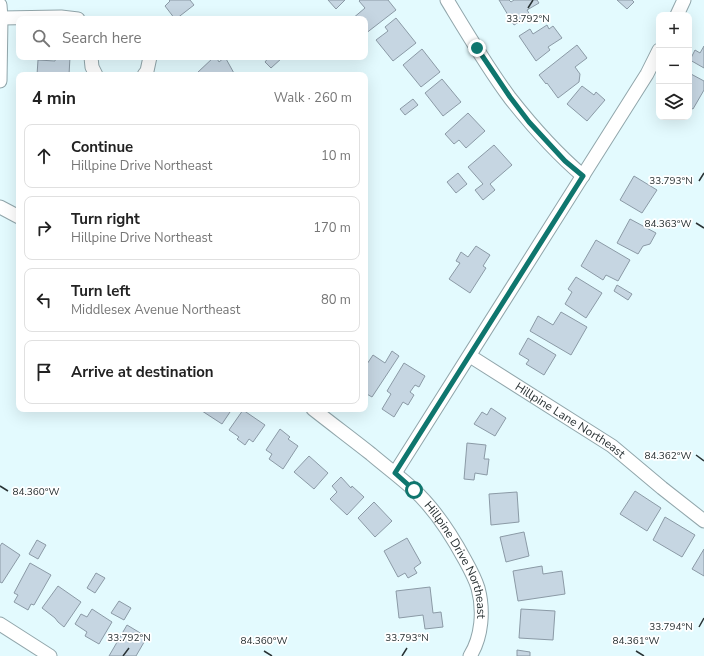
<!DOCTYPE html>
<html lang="en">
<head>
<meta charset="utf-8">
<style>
  body { margin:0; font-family:"Nunito Sans",sans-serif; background:#f2f2f2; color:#222 }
  .controls { position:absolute; right:12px; top:12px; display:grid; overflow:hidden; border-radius:8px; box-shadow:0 4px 16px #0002 }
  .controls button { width:36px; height:36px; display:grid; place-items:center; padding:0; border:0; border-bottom:1px solid #e0e0e0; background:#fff; color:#222; font:20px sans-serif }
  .stop { position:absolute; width:12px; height:12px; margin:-9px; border:3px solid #0f766e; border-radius:50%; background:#fff }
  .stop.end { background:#0f766e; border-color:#fff; box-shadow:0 1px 4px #0008 }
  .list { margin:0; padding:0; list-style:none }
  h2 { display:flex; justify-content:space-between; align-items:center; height:52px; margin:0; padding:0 16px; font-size:17px }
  h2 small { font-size:13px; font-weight:400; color:#767676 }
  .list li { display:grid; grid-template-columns:26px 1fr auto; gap:12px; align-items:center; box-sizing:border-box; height:64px; margin:0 8px 8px; padding:0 8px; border:1px solid #e0e0e0; border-radius:8px }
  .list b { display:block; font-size:15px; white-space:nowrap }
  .list p { margin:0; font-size:13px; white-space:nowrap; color:#767676 }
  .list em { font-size:13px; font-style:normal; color:#767676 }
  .icon { flex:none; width:22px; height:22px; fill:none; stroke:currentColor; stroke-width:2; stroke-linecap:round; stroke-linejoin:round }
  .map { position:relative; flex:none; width:704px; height:656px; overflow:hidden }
  .search { position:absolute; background:#fff; box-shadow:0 4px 16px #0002; left:16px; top:16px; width:352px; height:44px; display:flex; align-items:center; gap:10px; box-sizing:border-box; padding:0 14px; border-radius:8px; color:#767676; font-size:15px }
  .panel { position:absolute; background:#fff; box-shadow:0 4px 16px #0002; left:16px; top:72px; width:352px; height:340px; border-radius:8px }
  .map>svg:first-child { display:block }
  .building { fill:#c6d6e2; stroke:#8b9aa6 }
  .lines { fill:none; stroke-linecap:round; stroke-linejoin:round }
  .street-casing { stroke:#91a6ab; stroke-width:15 }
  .street { stroke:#fff; stroke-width:13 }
  .route { stroke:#0f766e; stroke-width:5 }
  .ticks { fill:none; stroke:#293234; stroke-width:1.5 }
  .labels { text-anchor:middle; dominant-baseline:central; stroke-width:3.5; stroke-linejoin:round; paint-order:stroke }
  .street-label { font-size:12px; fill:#293234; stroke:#fff }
  .ticks-label { font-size:10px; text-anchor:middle; fill:#293234; stroke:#fff; stroke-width:3.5; stroke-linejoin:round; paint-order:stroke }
</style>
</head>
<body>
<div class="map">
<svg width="704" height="656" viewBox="0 0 704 656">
  <rect width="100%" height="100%" fill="#e3fafe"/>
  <!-- building -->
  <path class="building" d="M169 0H190L194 5 176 19H175L165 6 170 1Z
    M328 0H345L336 9Z
    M360 0H388L396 10 365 34V19H352L365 8 359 1Z
    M499 0H509L511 2 514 0H537L539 3 527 10 530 15 514 25Z
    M617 0H632L634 2 627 9Z
    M396 18 416 43 393 61 376 40 388 31 385 27Z
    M547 25 549 29 553 26 562 38 548 47 550 50 536 61 519 36 530 29 533 34Z
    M577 45 587 58 575 67 580 74 579 82 558 98 547 83 546 84 539 75Z
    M704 46V68L690 60 695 50 700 53Z
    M422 49 440 72 421 87 403 65Z
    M56 57H70L69 75H37L38 60 55 61Z
    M214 57H216L219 62 225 57 235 75H200L197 73Z
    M269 57H281L282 58 271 68 265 62Z
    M691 74 704 81V90L693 109 689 107V77Z
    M442 79 461 102 443 116 425 93Z
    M582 86 594 95 596 92 605 100 587 121 567 104Z
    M413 99 418 105 405 115 400 109Z
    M468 113 485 131 466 148 459 140 454 144 445 134Z
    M494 145 512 165 490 184 495 190 483 200 475 190 483 184 468 167Z
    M458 173 467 184 456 193 447 182Z
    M634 176 657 190 642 213 620 200Z
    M630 219 656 233 650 244 643 246 638 254 617 243Z
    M596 240 630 260 618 281 606 275 603 280 581 266Z
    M476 246 490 255 483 266 486 268 470 293 449 279 460 263 456 261 461 252 468 257Z
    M576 277 602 293 586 318 565 304 572 292 568 289Z
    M617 285 632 294 628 300 614 291Z
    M561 312 587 327 571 355 530 331 538 316 553 325Z
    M528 338 556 355 544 375 526 364 529 360 519 354Z
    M392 351 399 356 372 397 365 393V367L373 355 385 363Z
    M404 363 425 376 419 387 415 385 410 392 414 395 408 405 403 402 394 417 382 409 391 394 387 391Z
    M491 408 506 418 495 436 474 424 482 412 487 415Z
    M199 409H232L222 424Z
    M243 410 265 425 253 442 249 439 245 445 237 439 239 437 229 430Z
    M280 429 290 437 288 439 298 446 283 469 269 459 272 454 266 450Z
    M467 443 486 445 484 459H489L487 475 475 473 474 480 464 479Z
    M309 456 328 473 314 489 294 472Z
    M341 477 351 488 352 486 364 497 347 515 330 499 337 492 332 486Z
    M635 491 661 508 647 531 620 514Z
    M517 492 519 522 491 525 489 494Z
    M374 502 392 521 375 537 358 518Z
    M665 517 695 535 682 557 653 540Z
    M524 532 529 556 506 562 500 537Z
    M407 538 421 563 414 568 417 573 408 578 405 573 398 577 384 551Z
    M37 540 46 545 38 559 29 554Z
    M2 543 20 555 2 583 0 582V546Z
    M704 549V576L692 569Z
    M30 563 51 575 34 605 31 604 28 610 14 602 18 595 14 593Z
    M542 566 543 574 562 571 565 594 518 601 513 571Z
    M96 573 105 578 95 593 87 588Z
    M58 586 81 602 64 627 58 622 55 618 42 608Z
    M430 587 433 613 441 612 443 627 425 629 423 615 399 618 396 591Z
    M119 601 131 608 124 620 111 613Z
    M92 609 112 622 99 644 85 636 87 632 75 624 81 614 87 617Z
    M521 609 555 611 553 640 519 638Z
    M127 625 147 637 136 656H109Z
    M517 650 530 652V656H517Z"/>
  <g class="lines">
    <defs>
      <g id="street">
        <path d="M447 0C467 33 487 67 510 98 532 126 556 153 583 176"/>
        <path d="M0 5 1 18 0 81"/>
        <path d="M677 15 684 0"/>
        <path d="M1 18 61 17 78 19"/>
        <path d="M91 57 92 67 96 75"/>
        <path d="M144 75 147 71 150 57"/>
        <path d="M0 207 19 217"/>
        <path id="s1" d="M470 356 612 446 662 488 704 521"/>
        <path id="s2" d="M313 409C332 424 352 439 371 454 385 466 400 477 413 489 435 509 451 534 465 560 470 569 475 578 478 588 484 610 482 637 470 656"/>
        <path d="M395 473 647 74 659 50"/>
        <path d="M0 624 50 656"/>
      </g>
    </defs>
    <!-- street casing -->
    <use href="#street" class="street-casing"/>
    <!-- street -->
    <use href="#street" class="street"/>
  </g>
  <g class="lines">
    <!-- route -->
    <path class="route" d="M414 490 395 473 583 176 565 161 529 122 510 97 477 48"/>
  </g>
  <!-- ticks -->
  <path class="ticks" d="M528 8 533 0M699 181 704 173M696 223 704 228M696 455 704 461M0 486 8 491M699 627 704 618M264 651 272 656M636 651 644 656M123 656 129 648M402 656 407 648"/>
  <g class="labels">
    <!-- street labels -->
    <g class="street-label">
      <text stroke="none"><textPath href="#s1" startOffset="119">Hillpine Lane Northeast</textPath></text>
      <text stroke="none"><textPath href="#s2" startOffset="213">Hillpine Drive Northeast</textPath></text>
    </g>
  </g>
  <g class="ticks-label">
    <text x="528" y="22">33.792°N</text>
    <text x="671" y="184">33.793°N</text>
    <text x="668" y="227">84.363°W</text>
    <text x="668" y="459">84.362°W</text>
    <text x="36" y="495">84.360°W</text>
    <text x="671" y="630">33.794°N</text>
    <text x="129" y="641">33.792°N</text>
    <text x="407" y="641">33.793°N</text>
    <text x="264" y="644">84.360°W</text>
    <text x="636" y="644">84.361°W</text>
  </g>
</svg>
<div class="controls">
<button>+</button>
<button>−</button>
<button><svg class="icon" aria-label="layers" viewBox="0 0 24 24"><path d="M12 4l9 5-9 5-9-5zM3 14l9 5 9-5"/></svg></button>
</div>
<div class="stop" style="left:414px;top:490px"></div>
<div class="stop end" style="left:477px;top:48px"></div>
<div class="search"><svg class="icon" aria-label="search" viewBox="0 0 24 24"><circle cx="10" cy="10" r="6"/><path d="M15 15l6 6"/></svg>Search here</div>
<section class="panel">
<h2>4 min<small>Walk · 260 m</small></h2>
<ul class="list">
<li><svg class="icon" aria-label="ahead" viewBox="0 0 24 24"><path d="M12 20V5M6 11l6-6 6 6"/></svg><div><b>Continue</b><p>Hillpine Drive Northeast</p></div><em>10 m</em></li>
<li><svg class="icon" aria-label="right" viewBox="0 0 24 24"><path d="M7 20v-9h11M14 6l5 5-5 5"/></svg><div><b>Turn right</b><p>Hillpine Drive Northeast</p></div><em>170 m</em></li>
<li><svg class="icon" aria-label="left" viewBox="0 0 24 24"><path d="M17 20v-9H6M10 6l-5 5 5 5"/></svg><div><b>Turn left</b><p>Middlesex Avenue Northeast</p></div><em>80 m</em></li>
<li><svg class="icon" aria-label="arrive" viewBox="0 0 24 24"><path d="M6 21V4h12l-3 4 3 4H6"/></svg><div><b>Arrive at destination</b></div></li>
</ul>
</section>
</div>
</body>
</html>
